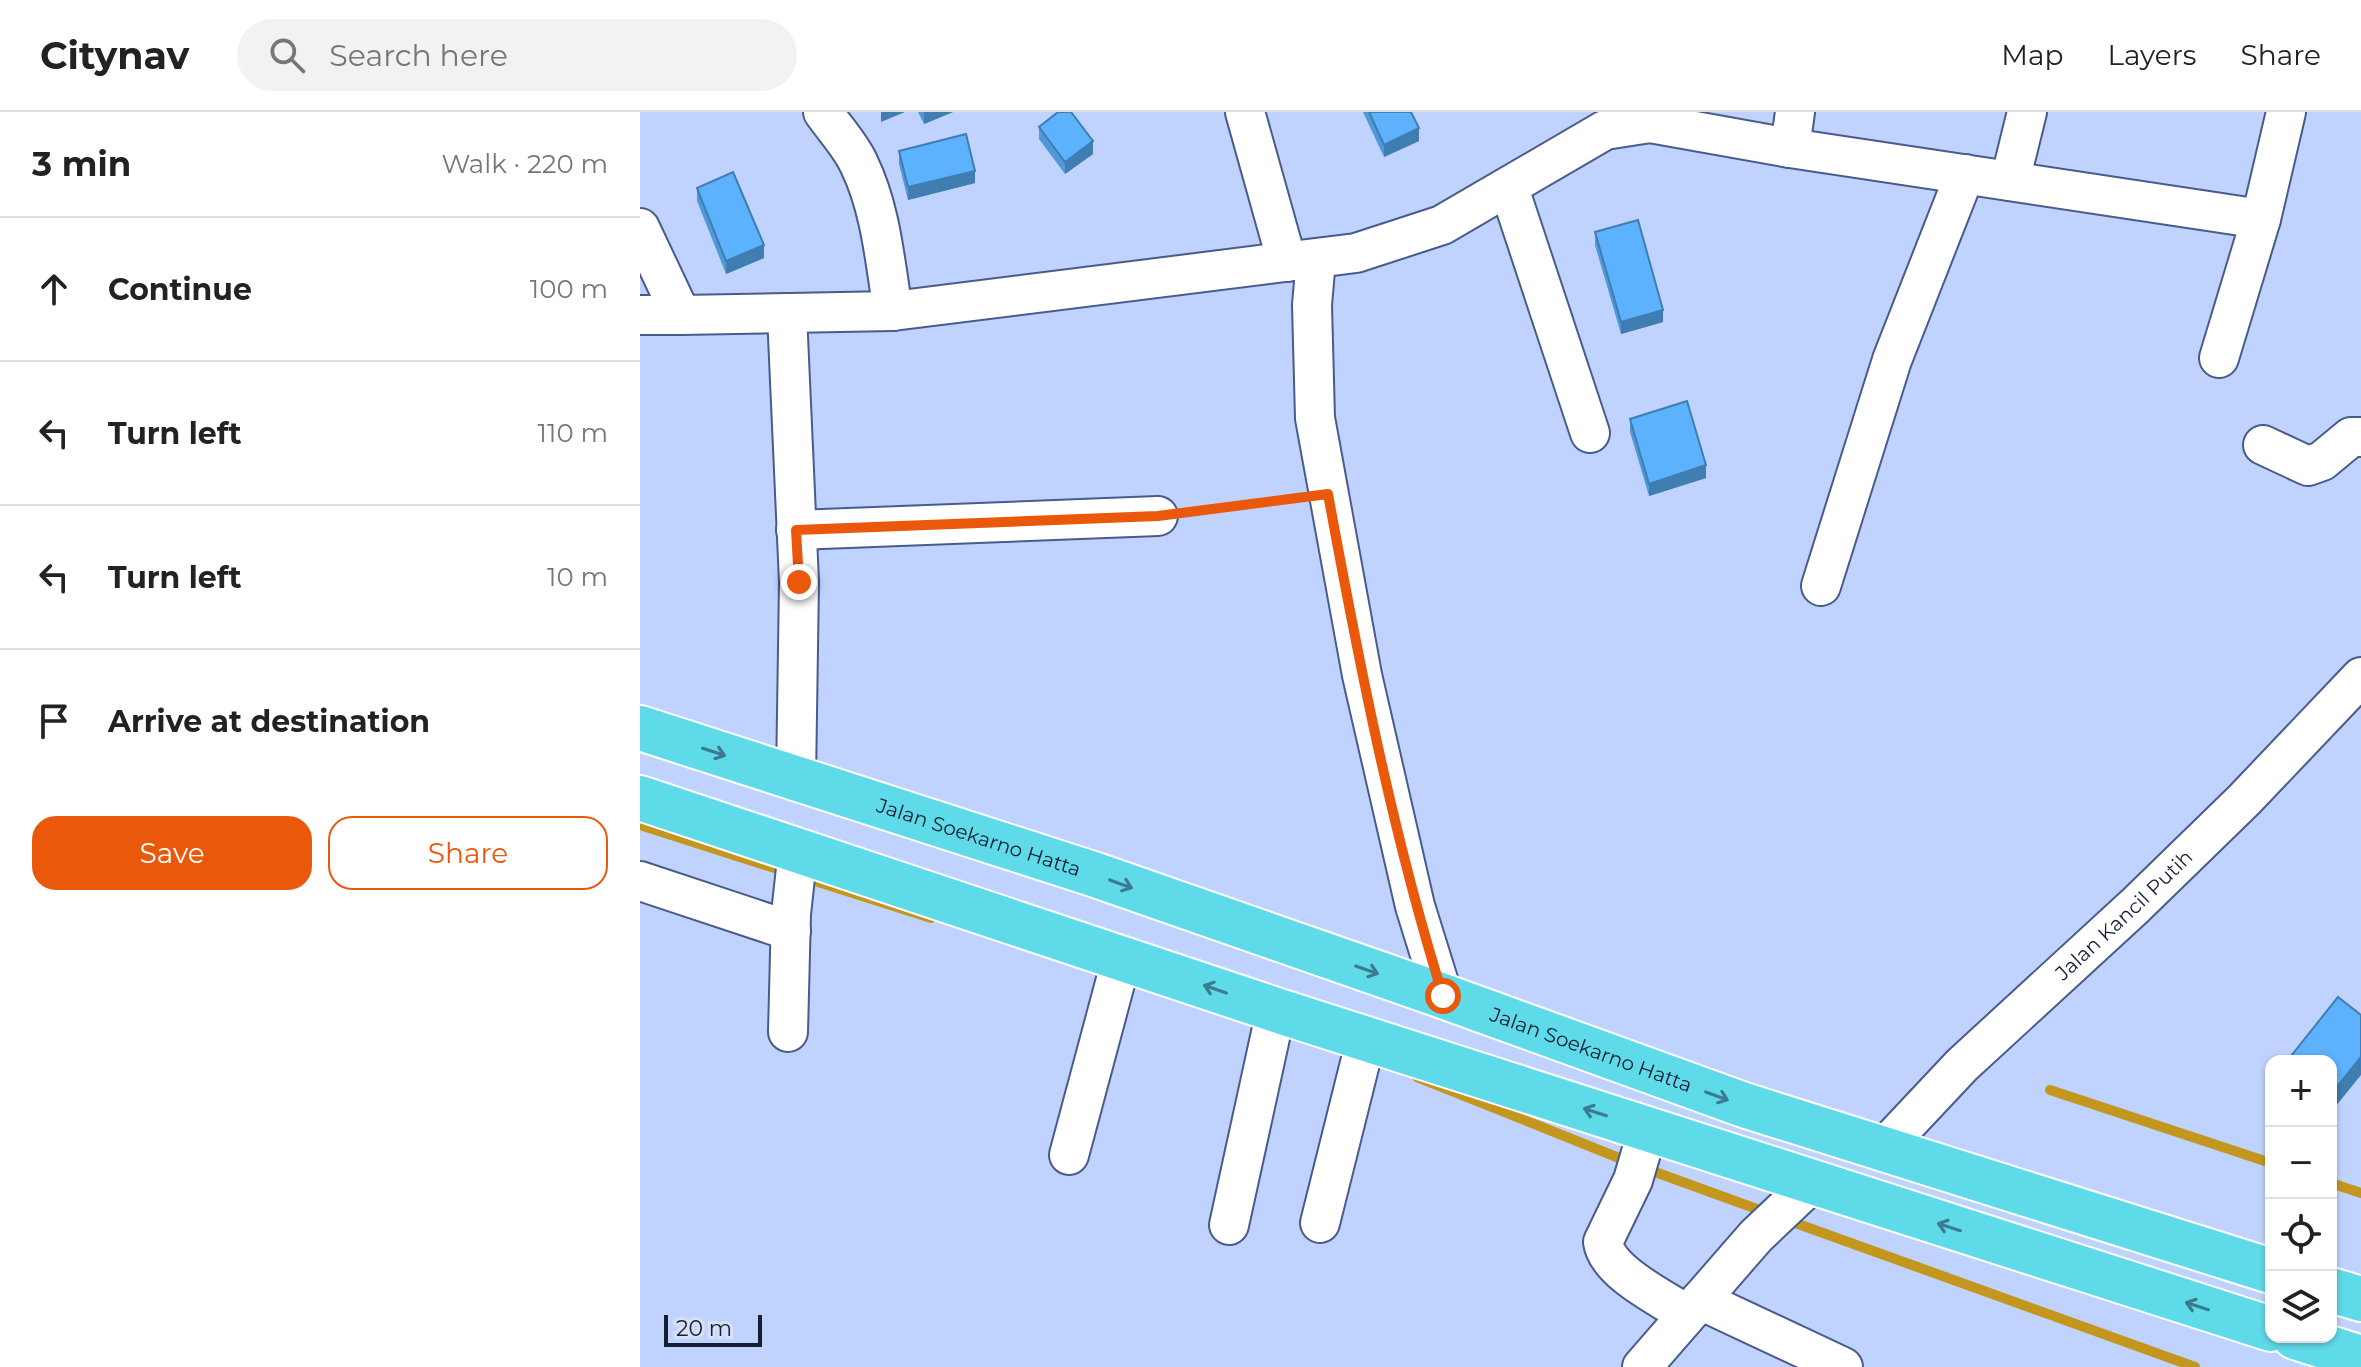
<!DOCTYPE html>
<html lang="en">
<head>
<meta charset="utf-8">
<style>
  body { margin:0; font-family:Montserrat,sans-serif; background:#f2f2f2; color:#222 }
  .controls { position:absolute; right:24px; bottom:24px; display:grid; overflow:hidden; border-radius:16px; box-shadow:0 2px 6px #0004 }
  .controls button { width:72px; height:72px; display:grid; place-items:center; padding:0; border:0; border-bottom:2px solid #e0e0e0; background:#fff; color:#222; font:40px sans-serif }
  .scale { position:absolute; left:24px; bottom:20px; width:98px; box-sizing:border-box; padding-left:8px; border:4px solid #161e32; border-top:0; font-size:22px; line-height:28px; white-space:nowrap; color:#161e32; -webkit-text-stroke:6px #d7e0f7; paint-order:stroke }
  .stop { position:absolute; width:24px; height:24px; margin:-18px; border:6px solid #ea580c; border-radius:50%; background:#fff }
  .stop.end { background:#ea580c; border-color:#fff; box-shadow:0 2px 8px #0008 }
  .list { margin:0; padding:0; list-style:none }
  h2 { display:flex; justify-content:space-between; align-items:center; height:104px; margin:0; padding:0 32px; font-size:34px }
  h2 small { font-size:26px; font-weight:400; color:#767676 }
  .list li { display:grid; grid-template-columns:52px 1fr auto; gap:24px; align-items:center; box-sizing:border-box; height:144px; padding:0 32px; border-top:2px solid #e0e0e0 }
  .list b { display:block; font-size:30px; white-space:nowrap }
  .list em { font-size:26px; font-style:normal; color:#767676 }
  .actions { display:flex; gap:16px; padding:24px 32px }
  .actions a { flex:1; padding:18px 0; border:2px solid #ea580c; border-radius:24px; text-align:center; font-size:28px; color:#ea580c }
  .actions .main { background:#ea580c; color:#fff }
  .icon { flex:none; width:44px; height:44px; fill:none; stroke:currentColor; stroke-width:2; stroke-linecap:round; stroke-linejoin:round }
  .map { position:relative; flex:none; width:1721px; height:1255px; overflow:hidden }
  header { display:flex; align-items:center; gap:48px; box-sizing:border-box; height:112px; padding:0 40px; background:#fff; border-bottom:2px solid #e0e0e0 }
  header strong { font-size:38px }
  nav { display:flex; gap:44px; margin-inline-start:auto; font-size:28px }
  .search { width:560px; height:72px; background:#f2f2f2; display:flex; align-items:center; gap:20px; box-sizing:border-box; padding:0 28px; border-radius:44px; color:#767676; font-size:30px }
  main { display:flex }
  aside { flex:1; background:#fff }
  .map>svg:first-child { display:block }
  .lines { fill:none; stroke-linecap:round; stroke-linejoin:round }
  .stream { stroke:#c3971e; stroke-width:10 }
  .minor-casing { stroke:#485b8b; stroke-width:42 }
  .highway-casing { stroke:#fff; stroke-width:48 }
  .path { stroke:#8c9cc1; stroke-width:5; stroke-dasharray:4 6; stroke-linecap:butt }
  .minor { stroke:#fff; stroke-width:38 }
  .highway { stroke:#5fdae9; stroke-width:44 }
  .wall { fill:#4f99d9 }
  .shaded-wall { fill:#407db0 }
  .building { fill:#5cb2fc; stroke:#407db0; stroke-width:2 }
  .oneway { stroke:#3a7c8e }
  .route { stroke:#ea580c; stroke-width:10 }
  .labels { text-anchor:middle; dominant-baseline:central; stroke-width:7; stroke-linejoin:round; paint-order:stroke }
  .street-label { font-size:20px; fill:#161e32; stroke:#d7e0f7 }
</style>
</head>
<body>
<header>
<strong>Citynav</strong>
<div class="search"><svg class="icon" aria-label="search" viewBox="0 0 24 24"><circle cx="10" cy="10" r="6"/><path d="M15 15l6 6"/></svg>Search here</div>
<nav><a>Map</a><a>Layers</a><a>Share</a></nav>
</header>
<main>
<aside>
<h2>3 min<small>Walk · 220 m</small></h2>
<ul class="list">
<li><svg class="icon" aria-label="ahead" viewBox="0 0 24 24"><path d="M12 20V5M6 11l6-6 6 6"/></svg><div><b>Continue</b></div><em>100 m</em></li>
<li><svg class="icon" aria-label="left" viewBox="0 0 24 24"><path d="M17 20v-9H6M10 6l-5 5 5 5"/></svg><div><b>Turn left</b></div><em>110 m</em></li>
<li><svg class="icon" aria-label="left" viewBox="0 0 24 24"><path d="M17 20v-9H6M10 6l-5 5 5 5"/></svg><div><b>Turn left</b></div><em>10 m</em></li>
<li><svg class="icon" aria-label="arrive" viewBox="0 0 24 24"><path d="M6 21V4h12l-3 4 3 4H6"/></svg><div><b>Arrive at destination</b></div></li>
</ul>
<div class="actions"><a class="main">Save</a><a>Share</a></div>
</aside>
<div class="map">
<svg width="1721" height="1255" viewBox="0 0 1721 1255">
  <rect width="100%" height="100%" fill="#c0d3ff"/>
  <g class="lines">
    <!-- stream -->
    <path class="stream" d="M0 713 291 806
      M777 965 989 1050
      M1410 978 1631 1051
      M1004 1056 1128 1101
      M1691 1071 1721 1081
      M1147 1108 1555 1255"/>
    <defs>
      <g id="minor">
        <path d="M183 0C195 17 211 34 219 52 241 97 245 150 253 199"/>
        <path d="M605 0 647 150"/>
        <path d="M1150 36 1155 0"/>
        <path d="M1370 69 1387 0"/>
        <path d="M869 76 950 321"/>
        <path d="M0 116 41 203 253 199 716 141 802 113 965 18 1010 11 1150 36 1621 107"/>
        <path d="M676 147 672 193 675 306 722 563 775 794 803 884"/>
        <path d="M147 202 159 470 156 667"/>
        <path d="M0 203H41"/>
        <path d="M1579 246 1621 107 1646 0"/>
        <path d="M1623 333 1668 354 1682 349 1711 325H1721"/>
        <path d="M156 418 518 404"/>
        <path d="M1181 474 1252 248 1325 62"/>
        <path d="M0 769 151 819"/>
        <path d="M148 920 151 802 158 738"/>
        <path d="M1008 1017 993 1068 963 1130C967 1160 1022 1186 1046 1202"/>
        <path id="s1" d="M1243 1037 1322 953 1495 794 1604 688 1721 565"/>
        <path d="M429 1043 478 860 479 844"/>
        <path d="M680 1111 726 927"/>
        <path d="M589 1113 636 898"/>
        <path d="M1060 1188 1203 1255"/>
        <path d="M1002 1255 1116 1124 1172 1071"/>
      </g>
      <g id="highway">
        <path id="s2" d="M0 616 456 763 803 884 1104 993 1631 1159"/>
        <path d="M0 686 636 898 1631 1217"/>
        <path d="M1691 1178 1721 1187"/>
        <path d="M1655 1225 1721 1246"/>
      </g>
    </defs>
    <!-- minor casing -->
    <use href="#minor" class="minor-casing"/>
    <!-- highway casing -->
    <use href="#highway" class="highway-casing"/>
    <!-- path -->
    <path class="path" d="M550 400 656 386"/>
    <!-- minor -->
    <use href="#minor" class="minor"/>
    <!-- highway -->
    <use href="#highway" class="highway"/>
  </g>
  <!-- wall -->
  <path class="wall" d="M278 0H313L284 12Z
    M723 0H771L779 29 744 45Z
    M399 15 453 42 425 62 399 27Z
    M259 39 335 71 268 88 259 52Z
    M57 76 124 146 86 162 57 89Z
    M955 120 1023 210 981 222 955 133Z
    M990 307 1066 366 1009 384 990 320Z"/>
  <!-- shaded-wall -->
  <path class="shaded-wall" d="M241 0H265L241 10Z
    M284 0H313L284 12Z
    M779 16V29L744 45V33Z
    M453 29V42L425 62V50Z
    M335 59V71L268 88V75Z
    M124 133V146L86 162V149Z
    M1023 198V210L981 222V210Z
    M1066 353V366L1009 384V372Z
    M1721 945V963L1691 1000V982Z"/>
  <!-- building -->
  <path class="building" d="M418 0H431L453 29 425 50 399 15Z
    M729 0H771L779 16 744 33Z
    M326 22 335 59 268 75 259 39Z
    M93 60 124 133 86 149 57 76Z
    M998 108 1023 198 981 210 955 120Z
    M1047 289 1066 353 1009 372 990 307Z
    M1698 885 1721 903V945L1691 982V949H1647Z"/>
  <!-- one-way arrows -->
  <defs><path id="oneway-shaft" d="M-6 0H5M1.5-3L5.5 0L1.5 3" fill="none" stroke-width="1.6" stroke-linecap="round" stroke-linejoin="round" transform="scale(2)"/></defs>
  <g class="oneway">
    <use href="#oneway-shaft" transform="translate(74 640) rotate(18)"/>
    <use href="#oneway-shaft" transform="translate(481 772) rotate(20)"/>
    <use href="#oneway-shaft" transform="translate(727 858) rotate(19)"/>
    <use href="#oneway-shaft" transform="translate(575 877) rotate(-161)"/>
    <use href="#oneway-shaft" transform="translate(1077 984) rotate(20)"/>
    <use href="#oneway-shaft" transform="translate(955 1000) rotate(-162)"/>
    <use href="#oneway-shaft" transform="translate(1309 1115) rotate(-162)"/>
    <use href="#oneway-shaft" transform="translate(1557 1194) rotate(-162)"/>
  </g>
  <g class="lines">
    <!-- route -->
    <path class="route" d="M159 470 156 418 518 404 688 382C719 551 752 720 803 884"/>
  </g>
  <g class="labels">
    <!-- street labels -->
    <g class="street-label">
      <text stroke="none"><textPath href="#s2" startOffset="356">Jalan Soekarno Hatta</textPath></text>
      <text stroke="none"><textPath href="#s1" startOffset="336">Jalan Kancil Putih</textPath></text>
      <text stroke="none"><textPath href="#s2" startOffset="1004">Jalan Soekarno Hatta</textPath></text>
    </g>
  </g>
</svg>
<div class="controls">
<button>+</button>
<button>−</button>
<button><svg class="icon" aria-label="locate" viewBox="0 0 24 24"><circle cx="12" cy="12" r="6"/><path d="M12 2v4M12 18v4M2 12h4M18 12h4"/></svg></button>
<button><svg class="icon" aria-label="layers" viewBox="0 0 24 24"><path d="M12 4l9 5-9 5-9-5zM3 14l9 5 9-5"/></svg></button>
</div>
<div class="scale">20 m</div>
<div class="stop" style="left:803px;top:884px"></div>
<div class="stop end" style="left:159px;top:470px"></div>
</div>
</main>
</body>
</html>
